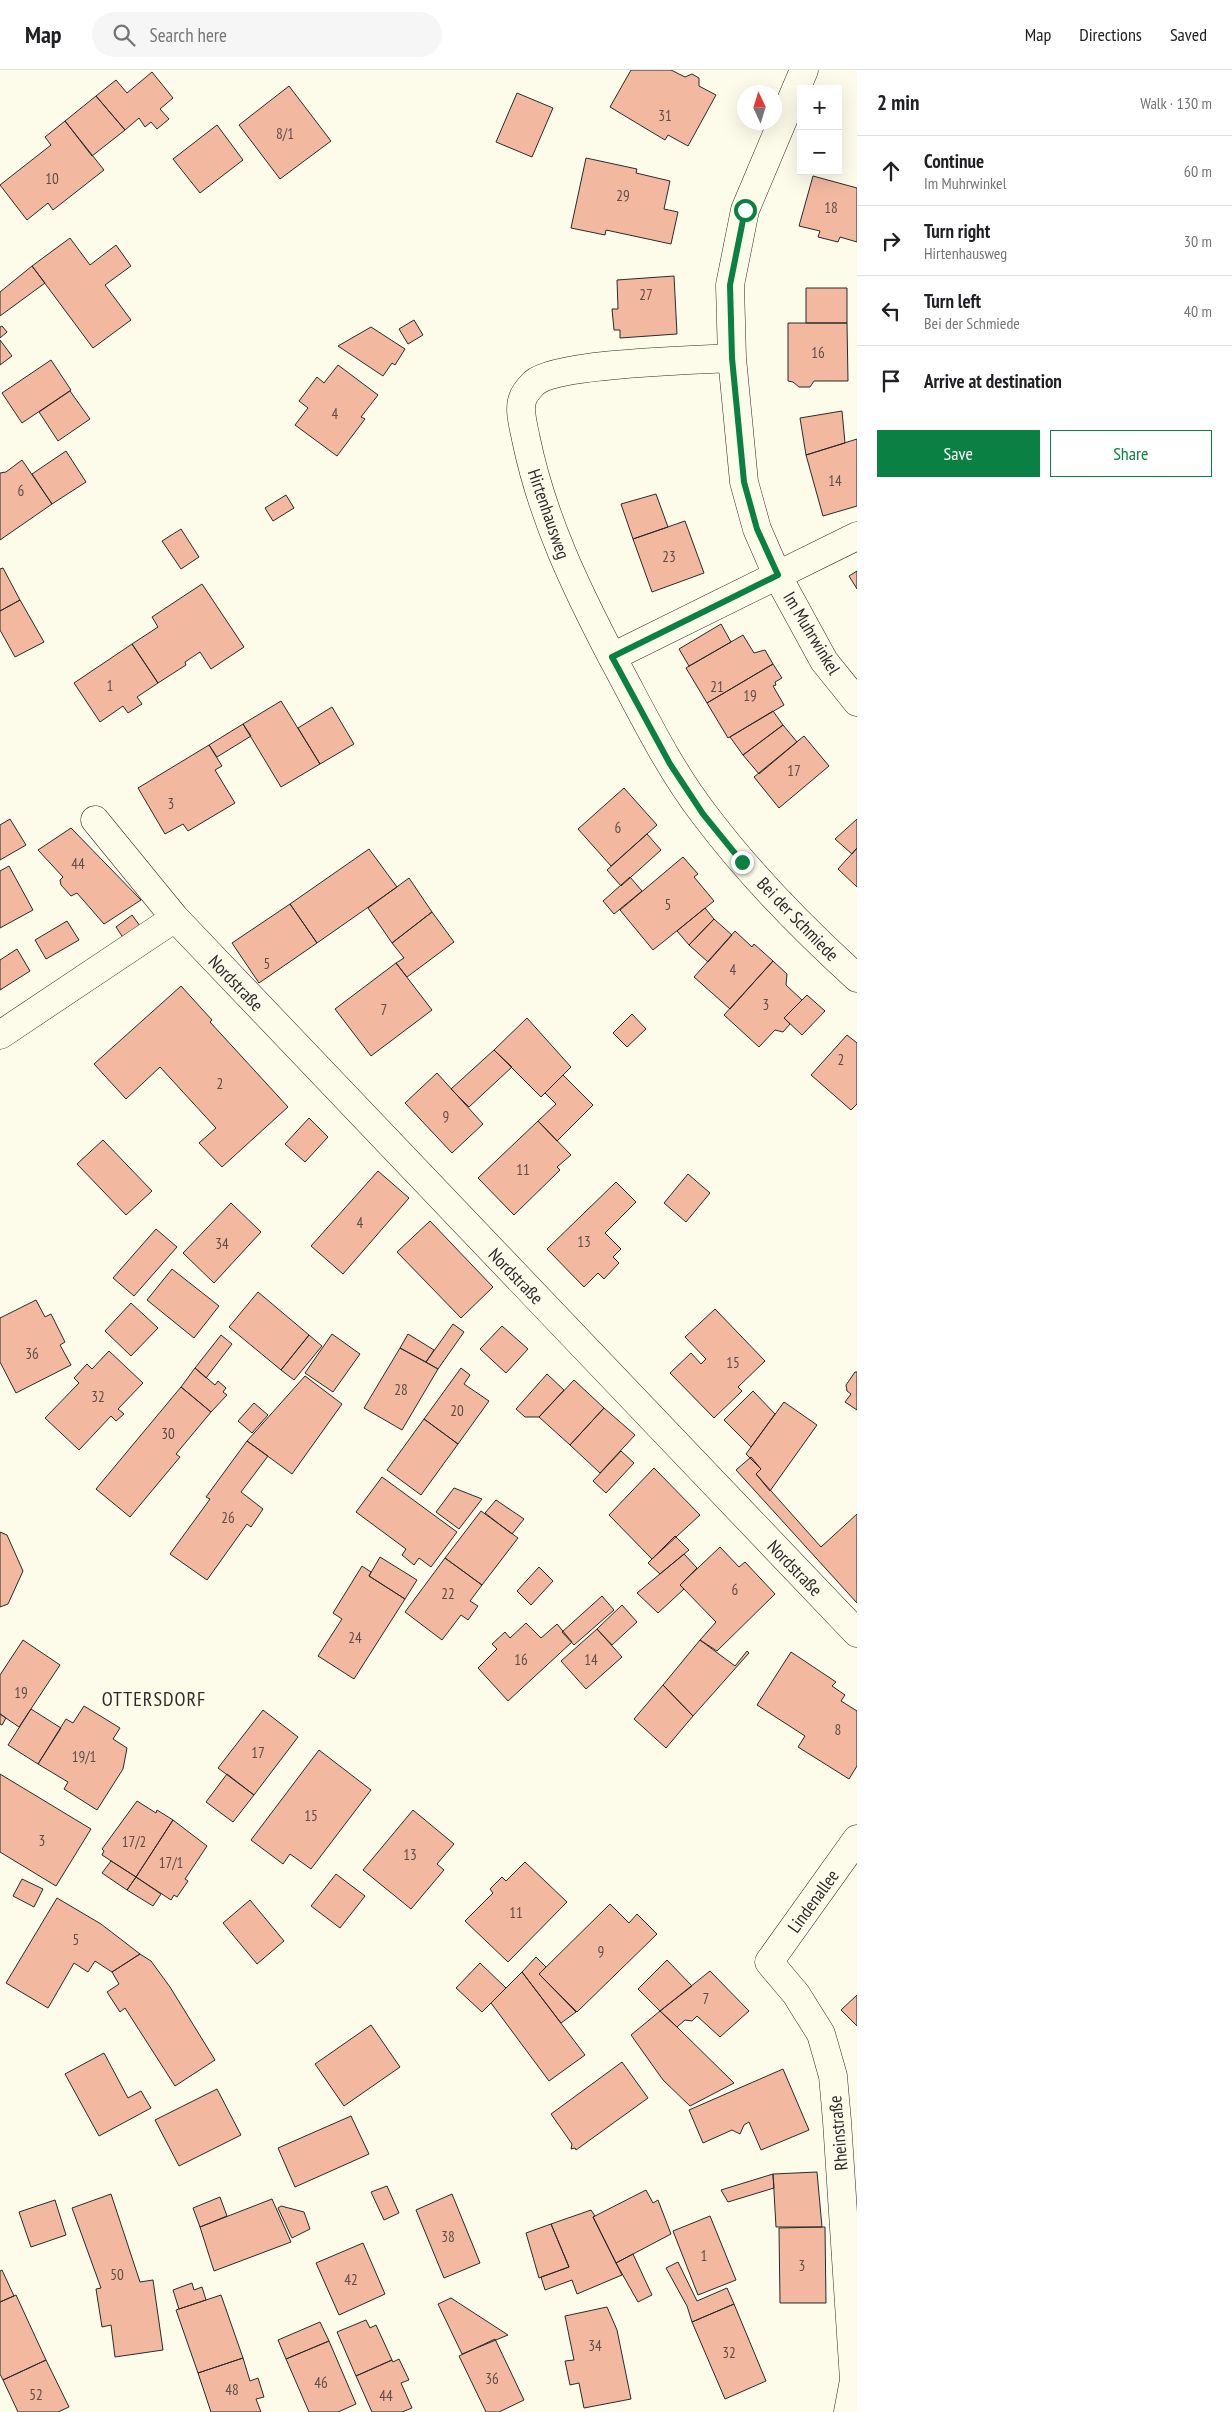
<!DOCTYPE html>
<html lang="en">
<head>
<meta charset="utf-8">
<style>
  body { margin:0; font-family:"PT Sans Narrow",sans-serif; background:#f6f6f6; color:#202124 }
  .controls { position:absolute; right:15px; top:15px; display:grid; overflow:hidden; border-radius:0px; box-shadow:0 5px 20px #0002 }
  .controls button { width:45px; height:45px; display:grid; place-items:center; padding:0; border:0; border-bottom:1px solid #e0e0e0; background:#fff; color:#202124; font:25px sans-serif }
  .compass { position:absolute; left:737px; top:15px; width:45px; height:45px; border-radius:50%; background:#fff; box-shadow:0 5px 20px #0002; rotate:356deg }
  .stop { position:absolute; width:15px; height:15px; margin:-11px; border:4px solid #0b8043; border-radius:50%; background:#fff }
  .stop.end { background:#0b8043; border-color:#fff; box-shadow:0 1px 5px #0008 }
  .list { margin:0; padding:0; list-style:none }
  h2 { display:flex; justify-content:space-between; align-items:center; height:65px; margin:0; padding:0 20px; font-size:21px }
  h2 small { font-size:16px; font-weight:400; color:#757577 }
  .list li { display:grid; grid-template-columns:32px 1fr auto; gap:15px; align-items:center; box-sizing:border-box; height:70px; padding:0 20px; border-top:1px solid #e0e0e0 }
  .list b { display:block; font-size:19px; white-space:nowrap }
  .list p { margin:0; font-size:16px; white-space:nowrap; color:#757577 }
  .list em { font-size:16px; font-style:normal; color:#757577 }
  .actions { display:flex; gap:10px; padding:15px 20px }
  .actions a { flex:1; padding:11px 0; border:1px solid #0b8043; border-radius:0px; text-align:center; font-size:18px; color:#0b8043 }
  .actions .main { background:#0b8043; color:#fff }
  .icon { flex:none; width:28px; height:28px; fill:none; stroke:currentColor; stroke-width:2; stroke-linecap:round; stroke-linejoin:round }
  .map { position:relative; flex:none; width:857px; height:2342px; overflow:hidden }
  header { display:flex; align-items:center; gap:30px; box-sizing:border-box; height:70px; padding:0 25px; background:#fff; border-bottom:1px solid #e0e0e0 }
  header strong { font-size:24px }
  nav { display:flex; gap:28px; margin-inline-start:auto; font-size:18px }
  .search { width:350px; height:45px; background:#f6f6f6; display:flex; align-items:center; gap:12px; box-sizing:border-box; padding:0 18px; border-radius:28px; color:#757577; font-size:19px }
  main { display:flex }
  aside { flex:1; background:#fff }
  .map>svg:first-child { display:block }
  .building { fill:#f2b8a0; stroke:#2b2b2b }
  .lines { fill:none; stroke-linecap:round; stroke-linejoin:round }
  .minor-casing { stroke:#2b2b2b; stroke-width:29 }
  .minor { stroke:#fdfbea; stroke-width:28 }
  .route { stroke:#0b8043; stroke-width:6 }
  .labels { text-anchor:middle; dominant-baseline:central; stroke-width:4; stroke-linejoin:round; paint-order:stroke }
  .number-label { font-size:15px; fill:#5d4e48 }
  .street-label { font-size:18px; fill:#2b2b2b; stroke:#fdfbea }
  .quarter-label { font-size:20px; letter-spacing:1px; fill:#2b2b2b; stroke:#fdfbea }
</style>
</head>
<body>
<header>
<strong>Map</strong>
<div class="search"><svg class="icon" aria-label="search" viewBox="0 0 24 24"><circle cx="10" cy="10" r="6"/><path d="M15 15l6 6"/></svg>Search here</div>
<nav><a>Map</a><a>Directions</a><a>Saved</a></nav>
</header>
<main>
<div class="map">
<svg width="857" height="2342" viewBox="0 0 857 2342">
  <rect width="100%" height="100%" fill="#fdfbea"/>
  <!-- building -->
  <path class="building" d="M631 0H671L685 7 692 4 699 8V16L716 25 688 76 668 65 665 70 610 37Z
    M152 2 173 28 160 39 169 49 157 59 151 52 145 57 139 48 125 60 96 26 116 10 127 23Z
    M289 16 331 71 280 109 239 55Z
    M517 23 553 38 532 87 496 72Z
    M96 26 125 60 92 86 65 51Z
    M65 51 104 100 53 140 48 133 27 150 0 115 51 75 45 67Z
    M217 55 243 90 200 123 173 89Z
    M586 88 637 99 636 103 670 111 664 139 678 142 671 174 606 160 605 165 571 158Z
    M813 106 857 118V172L840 167 838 172 818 167 820 161 799 156Z
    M70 168 90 195 116 175 131 196 105 215 131 250 93 278 32 196Z
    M32 196 45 213 0 246V222Z
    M674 206 677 264 620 268V260H614L612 239H618L617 210Z
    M806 218H847V253H806Z
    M414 250 423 265 408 274 399 259Z
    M788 253H847L848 311H814L810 317H799L793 312 788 311Z
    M2 256 7 262 0 268V257Z
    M371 257 405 279 395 295 392 293 383 306 338 276Z
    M0 270 12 286 0 295Z
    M51 290 71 320 22 353 2 323Z
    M338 295 378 325 361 347 365 349 337 386 295 355 308 338 299 331 317 307 324 313Z
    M70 321 90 349 58 371 39 342Z
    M842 341 845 373 806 385 800 348Z
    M857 369V436L823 446 806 385Z
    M66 381 86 412 52 434 32 404Z
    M22 390 52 434 0 470V403L6 402Z
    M656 424 668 457 633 469 621 434Z
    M286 425 294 438 273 451 265 438Z
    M685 451 704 503 652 522 633 469Z
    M181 459 199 487 181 499 162 471Z
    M3 498 20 530 0 541V499Z
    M857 501V519L849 506Z
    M202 514 244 577 211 599 200 582 185 592 186 595 158 613 132 574 158 557 152 547Z
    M20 530 44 572 15 587 0 560V541Z
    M721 554 731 572 689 596 679 579Z
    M743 565 754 583 765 580 773 594 707 633 686 598Z
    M132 574 158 613 137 627 142 634 128 643 123 636 100 652 74 613Z
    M773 594 782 608 775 612 776 615 773 616 784 635 728 668 707 633Z
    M281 631 320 694 281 717 243 654Z
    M332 637 354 674 320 694 298 658Z
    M773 641 783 655 743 685 730 667Z
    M243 654 251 666 217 687 209 675Z
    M783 655 797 672 759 704 743 685Z
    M804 666 829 696 779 738 754 707Z
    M209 675 222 696 215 700 235 733 188 761 183 754 165 764 138 718Z
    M624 718 657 755 611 796 578 759Z
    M10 749 26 775 0 790V755Z
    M857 749V778L852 784 835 769Z
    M71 758 141 830 104 854 77 823 71 826 61 815 60 810 63 807 38 780Z
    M647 764 661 780 621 816 607 800Z
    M857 778V817L838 799Z
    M369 779 397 817 317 873 290 834Z
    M683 787 698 804 694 807 714 831 653 880 620 840Z
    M9 796 33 840 0 858V801Z
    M630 807 642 821 614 844 603 831Z
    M409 808 432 842 392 873 368 838Z
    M290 834 317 873 259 913 232 873Z
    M705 838 714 849 689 875 677 861Z
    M432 842 454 872 407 907 396 893 404 888 392 873Z
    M132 845 143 860 126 872 116 857Z
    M714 849 732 865 708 892 689 875Z
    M67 851 79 870 46 889 35 870Z
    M735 861 752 877 754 874 773 891 730 939 694 907Z
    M17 879 30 901 0 920V890Z
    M773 891 787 904 786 915 802 930 784 948 790 954 783 962 775 960 759 977 724 945Z
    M396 893 432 940 371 986 335 939Z
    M181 916 212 950 210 952 288 1037 222 1097 199 1073 216 1058 160 997 126 1029 94 994Z
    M807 925 825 941 802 965 784 948Z
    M632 944 646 959 627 977 613 963Z
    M527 948 571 997 541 1027 494 980Z
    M847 965 857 973V1034L851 1040 811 1005Z
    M494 980 512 997 469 1037 451 1019Z
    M437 1003 483 1054 452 1083 405 1033Z
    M563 1005 593 1035 557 1071 538 1051 556 1034 545 1023Z
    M309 1048 328 1067 305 1092 285 1074Z
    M538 1051 571 1085 557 1097 560 1100 514 1145 478 1108Z
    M103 1070 152 1121 126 1145 77 1094Z
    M378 1101 409 1128 343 1204 311 1176Z
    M688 1104 710 1123 686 1152 664 1133Z
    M616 1112 636 1132 605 1163 621 1179 613 1187 619 1193 604 1209 598 1203 584 1217 547 1179Z
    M231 1133 261 1162 214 1213 183 1183Z
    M430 1151 493 1217 461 1248 397 1182Z
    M156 1159 177 1177 134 1226 113 1208Z
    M172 1199 219 1236 194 1268 147 1230Z
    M258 1222 309 1265 281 1300 229 1257Z
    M36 1230 45 1247 51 1244 65 1272 60 1275 71 1295 16 1323 0 1292V1248Z
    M131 1233 158 1258 131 1286 105 1261Z
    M715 1239 765 1291 738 1317 742 1321 714 1348 670 1303 691 1283 701 1294 706 1289 685 1267Z
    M453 1254 464 1262 438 1299 426 1292Z
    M502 1256 528 1279 506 1303 480 1279Z
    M332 1264 360 1284 333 1322 305 1303Z
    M408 1264 434 1280 426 1292 400 1278Z
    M221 1265 232 1274 206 1308 195 1298Z
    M309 1265 322 1276 294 1310 281 1300Z
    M400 1278 438 1299 402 1360 364 1338Z
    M109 1281 143 1313 118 1339 124 1344 116 1351 111 1346 79 1380 45 1348 79 1313 74 1308 87 1294 92 1299Z
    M195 1298 215 1315 218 1311 226 1318 223 1322 227 1325 211 1342 181 1317Z
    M461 1298 470 1305 464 1314 489 1331 458 1374 424 1349Z
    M855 1302H857V1340L845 1332 851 1324 847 1321 846 1315Z
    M547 1304 564 1320 539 1347H525L516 1339Z
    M305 1306 342 1334 292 1404 247 1371Z
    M574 1310 604 1338 570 1375 539 1347Z
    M181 1317 211 1342 176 1384 180 1387 130 1447 96 1419Z
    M753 1321 775 1344 751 1377 724 1350Z
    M784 1332 817 1355 770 1421 756 1404 761 1399 746 1384Z
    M254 1333 268 1345 252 1363 238 1351Z
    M604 1338 635 1365 600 1403 570 1375Z
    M424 1349 458 1374 421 1425 387 1400Z
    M247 1371 268 1386 241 1422 263 1439 251 1457 247 1454 207 1510 170 1484 210 1429 206 1427Z
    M621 1381 634 1393 606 1423 593 1411Z
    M751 1387 761 1399 756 1404 821 1477 857 1444V1533L736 1400Z
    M654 1398 700 1445 652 1489 609 1445Z
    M382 1407 457 1462 431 1497 419 1488 414 1495 402 1485 406 1479 356 1442Z
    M454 1418 482 1429 459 1459 436 1442Z
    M496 1430 524 1449 512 1464 485 1443Z
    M481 1441 518 1468 482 1515 445 1488Z
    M0 1462 7 1465 23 1501 8 1534 0 1537Z
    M675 1466 689 1480 660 1504 648 1493Z
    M720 1477 739 1497 745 1492 775 1524 717 1581 700 1570 716 1552 680 1515Z
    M684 1484 697 1498 680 1515 684 1519 658 1543 637 1523Z
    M380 1487 417 1510 405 1529 369 1506Z
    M445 1488 482 1515 470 1531 478 1536 468 1550 461 1545 442 1570 405 1542Z
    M362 1496 371 1502 369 1506 405 1529 354 1609 318 1586 342 1549 333 1543Z
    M539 1497 553 1511 531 1535 517 1521Z
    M602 1526 614 1540 574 1575 562 1562Z
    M622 1535 637 1552 612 1575 597 1559Z
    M526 1553 541 1568 557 1554 572 1572 508 1631 478 1598 497 1579 492 1574 505 1562 510 1568Z
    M597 1559 622 1587 586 1619 561 1591Z
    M23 1570 60 1595 19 1657 0 1644V1605Z
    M700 1570 735 1596 747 1581 749 1583 693 1646 663 1615Z
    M791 1582 836 1612 832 1616 845 1625 841 1631 857 1641V1696L849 1709 798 1677 805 1666 757 1635Z
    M663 1615 693 1646 666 1678 634 1649Z
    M84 1636 120 1658 113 1669 127 1678 123 1699 97 1740 64 1719 68 1712 38 1694 66 1649 73 1653Z
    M31 1639 61 1658 38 1694 8 1675Z
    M263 1640 298 1667 254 1725 218 1698Z
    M0 1644 6 1648 2 1655 0 1654Z
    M319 1680 371 1720 311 1799 290 1784 283 1794 251 1770Z
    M0 1704 91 1759 56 1816 0 1782Z
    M227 1704 254 1725 233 1752 206 1732Z
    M137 1731 156 1743 157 1740 173 1750 136 1807 102 1785 104 1781 102 1779Z
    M413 1740 454 1774 437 1794 444 1800 411 1839 363 1800Z
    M173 1750 207 1776 185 1809 188 1811 177 1827 174 1825 171 1830 136 1807Z
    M111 1791 136 1807 127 1820 102 1803Z
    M525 1792 567 1832 508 1892 465 1851 493 1823 490 1819 502 1807 506 1811Z
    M336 1804 365 1826 340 1858 311 1836Z
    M136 1807 161 1824 153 1836 127 1820Z
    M22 1809 43 1819 34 1837 13 1826Z
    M57 1828 101 1854 140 1884 112 1902 95 1891 88 1902 74 1893 48 1938 6 1913Z
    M250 1830 284 1871 257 1894 223 1853Z
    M610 1834 629 1853 637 1844 657 1864 577 1942 539 1904Z
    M140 1884 151 1891 170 1917 215 1990 175 2016 125 1938 120 1942 107 1922 119 1914 112 1902Z
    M536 1887 546 1897 539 1904 576 1942 561 1953 522 1902Z
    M667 1890 692 1916 660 1941 638 1919Z
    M480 1893 506 1918 482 1942 456 1918Z
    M710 1901 749 1941 720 1967 697 1946 692 1951 685 1950 677 1957 660 1941Z
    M522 1902 585 1985 549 2011 491 1933Z
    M857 1925V1956L841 1940Z
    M660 1941 677 1957 734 2013 690 2036 663 2010 631 1965Z
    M371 1955 400 1997 344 2036 315 1994Z
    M104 1983 128 2028 141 2021 151 2038 99 2066 65 2004Z
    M622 1992 648 2028 576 2080 575 2078 571 2079 572 2074 551 2044Z
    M783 1999 809 2060 761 2080 749 2052 744 2055 740 2064 732 2060 703 2073 689 2040Z
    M217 2019 241 2065 179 2096 155 2050Z
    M351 2046 369 2084 295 2117 278 2078Z
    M817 2102 822 2157H776L773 2104Z
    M773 2104 774 2118 728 2132 721 2120Z
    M387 2116 399 2143 384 2150 371 2122Z
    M646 2120 653 2133 658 2130 671 2164 616 2193 593 2147Z
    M111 2124 140 2212 153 2210 163 2280 115 2287 111 2255 102 2257 96 2219 101 2218 72 2138Z
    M452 2124 480 2193 444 2208 416 2140Z
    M220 2127 227 2146 200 2157 193 2138Z
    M272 2129 291 2172 214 2201 200 2157Z
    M55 2130 66 2165 31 2177 19 2142Z
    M281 2136 304 2142 310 2159 292 2168 278 2138Z
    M591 2140 595 2146 593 2147 622 2205 577 2224 572 2210 545 2220 541 2207 569 2197 551 2154Z
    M710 2146 736 2210 698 2225 673 2161Z
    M551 2154 569 2197 539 2208 526 2163Z
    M822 2157H825L826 2233H780L779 2158Z
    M363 2173 385 2224 339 2245 316 2193Z
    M633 2184 652 2225 638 2232 616 2193Z
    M678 2192 697 2231 727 2218 734 2234 692 2252 687 2236 666 2198Z
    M2 2200 14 2226 0 2232V2201Z
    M192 2213 194 2220 202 2217 206 2230 179 2239 173 2220Z
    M16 2225 46 2290 3 2310 0 2304V2232Z
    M221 2225 243 2288 198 2303 176 2240Z
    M451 2228 508 2265 462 2284 438 2234Z
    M734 2234 766 2311 725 2329 692 2252Z
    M607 2237 617 2260 631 2329 584 2338 579 2313 570 2315 565 2291 574 2290 565 2246Z
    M366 2250 370 2258 376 2255 392 2290 356 2306 337 2262Z
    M320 2252 329 2271 286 2289 278 2270Z
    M495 2269 524 2330 499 2342H486L459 2286Z
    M329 2271 356 2334 338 2342H309L286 2289Z
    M243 2288 250 2311 258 2308 264 2327 256 2329 261 2342H211L198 2303Z
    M399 2289 409 2310 401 2313 412 2338 402 2342H372L356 2306 392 2290 393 2292Z
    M46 2290 69 2337 58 2342H18L3 2310Z"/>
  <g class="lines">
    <defs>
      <path id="minor" d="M804 0 745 140 730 215 732 288 744 412 757 459 777 505 824 591 857 632
        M732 288C696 290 556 293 534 313 531 316 524 324 523 328 518 339 524 358 526 369 542 447 575 516 612 587L857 466
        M612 587C641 640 667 696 704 744 749 804 802 858 857 908
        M95 750 175 848
        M0 965 175 848 857 1563
        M848 2342 854 2310 837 2051 833 2006 821 1964 796 1924 769 1892 857 1769"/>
    </defs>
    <!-- minor casing -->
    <use href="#minor" class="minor-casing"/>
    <!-- minor -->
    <use href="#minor" class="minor"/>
  </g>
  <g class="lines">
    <!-- route -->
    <path class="route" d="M742 792 703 744 670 694 612 587 778 505 757 459 744 412 732 288 730 215 745 140"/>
  </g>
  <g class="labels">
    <!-- number labels -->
    <g class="number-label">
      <text x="665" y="45">31</text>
      <text x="285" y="63">8/1</text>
      <text x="52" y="108">10</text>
      <text x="623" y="125">29</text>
      <text x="831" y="137">18</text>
      <text x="646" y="224">27</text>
      <text x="818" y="282">16</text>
      <text x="335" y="343">4</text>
      <text x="835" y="410">14</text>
      <text x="21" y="420">6</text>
      <text x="669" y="486">23</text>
      <text x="110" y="615">1</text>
      <text x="717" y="616">21</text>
      <text x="750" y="625">19</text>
      <text x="794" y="700">17</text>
      <text x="171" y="733">3</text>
      <text x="618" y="757">6</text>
      <text x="78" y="793">44</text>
      <text x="668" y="834">5</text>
      <text x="267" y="893">5</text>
      <text x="733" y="899">4</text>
      <text x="766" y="934">3</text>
      <text x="384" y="939">7</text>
      <text x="841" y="989">2</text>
      <text x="220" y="1013">2</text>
      <text x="446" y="1046">9</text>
      <text x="523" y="1099">11</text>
      <text x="360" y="1152">4</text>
      <text x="584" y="1171">13</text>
      <text x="222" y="1173">34</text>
      <text x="32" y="1283">36</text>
      <text x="733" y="1292">15</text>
      <text x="401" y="1319">28</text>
      <text x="98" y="1326">32</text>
      <text x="457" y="1340">20</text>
      <text x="168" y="1363">30</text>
      <text x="228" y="1447">26</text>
      <text x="735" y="1519">6</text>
      <text x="448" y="1523">22</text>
      <text x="355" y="1567">24</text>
      <text x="521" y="1589">16</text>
      <text x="591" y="1589">14</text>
      <text x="21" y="1622">19</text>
      <text x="838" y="1659">8</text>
      <text x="258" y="1682">17</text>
      <text x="84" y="1686">19/1</text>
      <text x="311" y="1745">15</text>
      <text x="42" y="1770">3</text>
      <text x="134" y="1771">17/2</text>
      <text x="410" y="1784">13</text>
      <text x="171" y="1792">17/1</text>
      <text x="516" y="1842">11</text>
      <text x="76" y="1869">5</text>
      <text x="601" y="1881">9</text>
      <text x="706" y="1928">7</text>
      <text x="448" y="2166">38</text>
      <text x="704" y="2185">1</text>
      <text x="802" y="2195">3</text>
      <text x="117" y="2204">50</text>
      <text x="351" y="2209">42</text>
      <text x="595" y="2275">34</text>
      <text x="729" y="2282">32</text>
      <text x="492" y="2308">36</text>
      <text x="321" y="2312">46</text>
      <text x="232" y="2319">48</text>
      <text x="36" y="2324">52</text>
      <text x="386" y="2325">44</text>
    </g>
    <!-- street labels -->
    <g class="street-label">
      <text transform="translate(549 444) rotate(71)">Hirtenhausweg</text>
      <text transform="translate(812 563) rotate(59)">Im Muhrwinkel</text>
      <text transform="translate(798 849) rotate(46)">Bei der Schmiede</text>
      <text transform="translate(236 913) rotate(46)">Nordstraße</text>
      <text transform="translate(516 1206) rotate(46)">Nordstraße</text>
      <text transform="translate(795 1498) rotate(46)">Nordstraße</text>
      <text transform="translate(813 1831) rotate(-54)">Lindenallee</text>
      <text transform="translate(838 2063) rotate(-95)">Rheinstraße</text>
    </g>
    <!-- quarter labels -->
    <g class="quarter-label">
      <text x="154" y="1629">OTTERSDORF</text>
    </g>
  </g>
</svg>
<div class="controls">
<button>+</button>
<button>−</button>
</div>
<svg class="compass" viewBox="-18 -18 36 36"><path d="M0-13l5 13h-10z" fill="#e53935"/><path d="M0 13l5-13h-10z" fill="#757577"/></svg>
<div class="stop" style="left:745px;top:140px"></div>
<div class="stop end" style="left:742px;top:792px"></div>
</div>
<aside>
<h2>2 min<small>Walk · 130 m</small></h2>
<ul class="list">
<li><svg class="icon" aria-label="ahead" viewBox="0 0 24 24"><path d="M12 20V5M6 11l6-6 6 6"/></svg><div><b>Continue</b><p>Im Muhrwinkel</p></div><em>60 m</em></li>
<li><svg class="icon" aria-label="right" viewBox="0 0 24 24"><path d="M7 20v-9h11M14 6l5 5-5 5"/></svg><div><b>Turn right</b><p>Hirtenhausweg</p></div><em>30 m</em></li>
<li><svg class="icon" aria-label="left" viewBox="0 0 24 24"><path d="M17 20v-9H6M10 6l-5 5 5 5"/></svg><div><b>Turn left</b><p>Bei der Schmiede</p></div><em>40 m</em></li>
<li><svg class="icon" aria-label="arrive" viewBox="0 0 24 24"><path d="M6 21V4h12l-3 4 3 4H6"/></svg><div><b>Arrive at destination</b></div></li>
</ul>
<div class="actions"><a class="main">Save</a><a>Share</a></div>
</aside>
</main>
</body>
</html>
